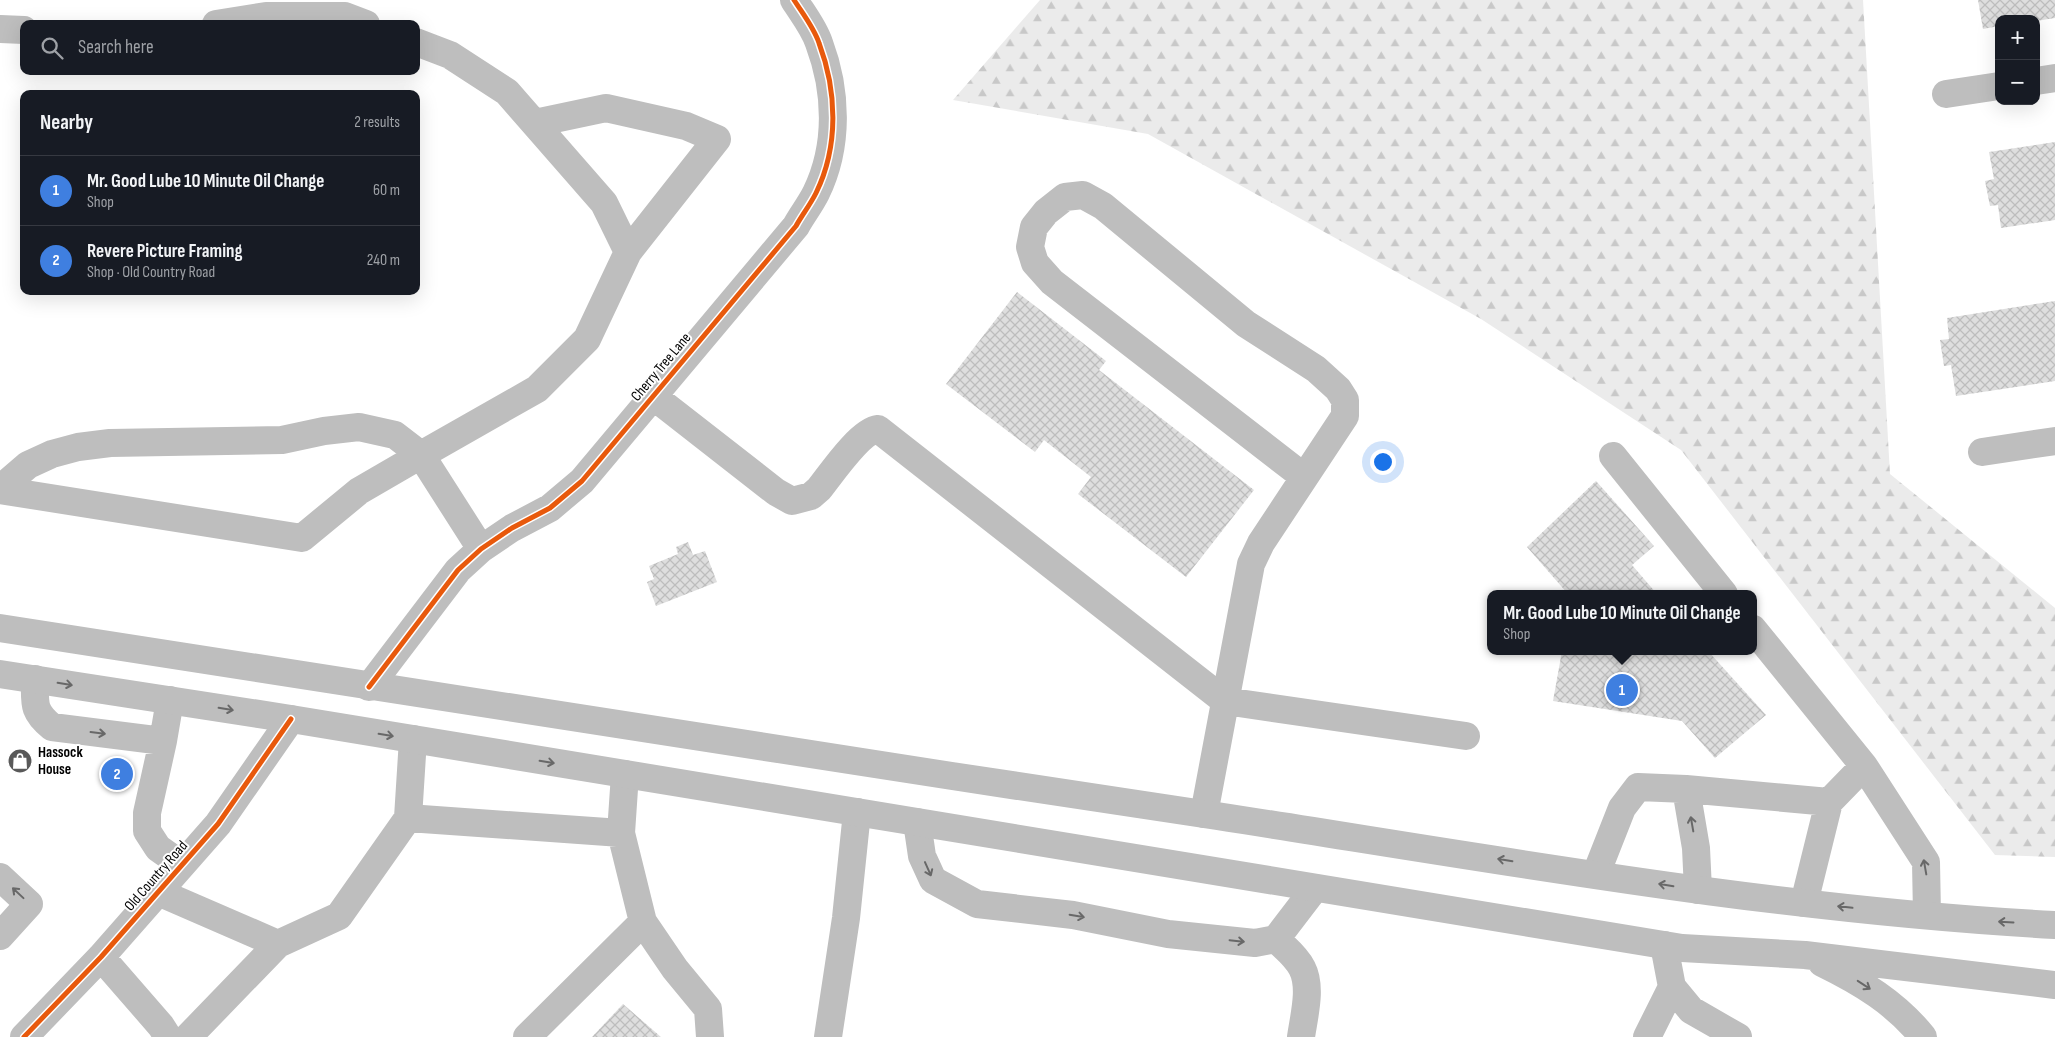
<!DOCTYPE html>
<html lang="en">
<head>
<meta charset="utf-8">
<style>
  body { margin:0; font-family:"Sofia Sans Condensed",sans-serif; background:#20242c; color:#f1f3f6 }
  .controls { position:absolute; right:15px; top:15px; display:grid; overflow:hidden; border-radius:10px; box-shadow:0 5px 20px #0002 }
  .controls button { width:45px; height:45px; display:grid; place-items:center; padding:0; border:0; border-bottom:1px solid #363941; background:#171b24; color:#f1f3f6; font:25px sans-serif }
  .you { position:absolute; left:1382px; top:461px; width:18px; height:18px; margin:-12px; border:4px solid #fff; border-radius:50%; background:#1a73e8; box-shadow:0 0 0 8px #1a73e833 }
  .badge { display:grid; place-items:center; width:32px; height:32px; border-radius:50%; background:#2563eb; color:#fff; font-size:16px; font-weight:700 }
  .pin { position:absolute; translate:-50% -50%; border:2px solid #fff; box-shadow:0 1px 5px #0006 }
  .popup { position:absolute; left:1487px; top:590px; width:270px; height:65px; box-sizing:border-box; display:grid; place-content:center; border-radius:10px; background:#171b24; filter:drop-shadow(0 1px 4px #0005); font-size:16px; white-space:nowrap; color:#9ea1a6 }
  .popup b { font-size:19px; color:#f1f3f6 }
  .popup::after { content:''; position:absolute; left:50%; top:100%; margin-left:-10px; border:10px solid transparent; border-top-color:#171b24 }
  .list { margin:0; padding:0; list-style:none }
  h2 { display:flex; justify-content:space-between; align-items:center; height:65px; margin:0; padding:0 20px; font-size:21px }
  h2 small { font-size:16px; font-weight:400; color:#9ea1a6 }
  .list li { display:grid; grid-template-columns:32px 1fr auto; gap:15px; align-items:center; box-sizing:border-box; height:70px; padding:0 20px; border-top:1px solid #363941 }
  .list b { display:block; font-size:19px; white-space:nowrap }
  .list p { margin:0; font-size:16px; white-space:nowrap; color:#9ea1a6 }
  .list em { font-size:16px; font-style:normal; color:#9ea1a6 }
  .icon { flex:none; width:28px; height:28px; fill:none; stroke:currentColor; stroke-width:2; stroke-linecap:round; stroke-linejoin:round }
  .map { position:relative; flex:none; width:2055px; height:1037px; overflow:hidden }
  .search { position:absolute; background:#171b24; box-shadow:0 5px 20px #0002; left:20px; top:20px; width:400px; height:55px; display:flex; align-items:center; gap:12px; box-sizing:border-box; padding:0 18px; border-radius:10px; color:#9ea1a6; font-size:19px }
  .panel { position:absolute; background:#171b24; box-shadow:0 5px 20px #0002; left:20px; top:90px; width:400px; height:205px; border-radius:10px }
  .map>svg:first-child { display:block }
  .forest { fill:url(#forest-firs) }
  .building { fill:url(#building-cross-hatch) }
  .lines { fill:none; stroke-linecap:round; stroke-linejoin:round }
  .minor { stroke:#bebebe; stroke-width:28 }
  .highway { stroke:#bebebe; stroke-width:28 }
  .cycleway-casing { stroke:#fff; stroke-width:8 }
  .cycleway { stroke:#e8590c; stroke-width:5 }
  .oneway { stroke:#686868 }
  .labels { text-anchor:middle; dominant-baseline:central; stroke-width:4; stroke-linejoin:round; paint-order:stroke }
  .street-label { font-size:15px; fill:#000; stroke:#fff }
  .poi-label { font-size:15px; font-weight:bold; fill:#000; stroke:#fff; text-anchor:start }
</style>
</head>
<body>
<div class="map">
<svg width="2055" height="1037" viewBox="0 0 2055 1037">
  <defs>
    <pattern id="forest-firs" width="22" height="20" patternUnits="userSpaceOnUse" patternTransform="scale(1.25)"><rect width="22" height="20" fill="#ebebeb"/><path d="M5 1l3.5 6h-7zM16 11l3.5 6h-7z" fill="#c8c8c8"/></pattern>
    <pattern id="building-cross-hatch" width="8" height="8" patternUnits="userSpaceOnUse" patternTransform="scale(1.25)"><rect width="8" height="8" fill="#dedede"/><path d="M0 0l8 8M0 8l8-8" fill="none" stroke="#bdbdbd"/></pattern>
  </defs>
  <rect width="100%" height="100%" fill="#fff"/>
  <!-- forest -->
  <path class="forest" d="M1040 0H1863L1890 474 2055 608V857L1995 855 1681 450 1481 319 1148 134 953 100Z"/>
  <!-- building -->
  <path class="building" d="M1978 0H2055V18L2036 21V19H1999V26L1983 29Z
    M2055 142V220L2001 228 1998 205 1990 206 1985 181 1994 179 1989 152Z
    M1017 292 1106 361 1099 370 1254 490 1186 577 1078 494 1091 477 1044 440 1035 452 946 384Z
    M2055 301V381L1956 396 1951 365 1944 366 1940 340 1949 339 1947 318Z
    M1596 481 1654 546 1632 565 1657 594H1568L1527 547Z
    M688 542 693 555 705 551 717 582 656 606 647 582 654 579 649 566 678 554 676 547Z
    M1562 651H1708L1766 715 1715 758 1682 721 1553 701Z
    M623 1004 661 1037H592Z"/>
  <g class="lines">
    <!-- minor -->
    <path class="minor" d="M216 24 266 16H345L366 24
      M0 29 24 30
      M416 42 450 55 507 92 604 203 628 252 587 339 537 389 421 455 481 549
      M2036 81 2055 78
      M1946 94 1999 86
      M535 123 606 108 686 126 717 139 628 252
      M653 396 776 492 792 501 811 496 819 489C831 474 860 431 878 429L1225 701 1466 736
      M1982 452 2055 441
      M1613 456 1724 594
      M0 489 28 465 52 454 78 447 110 443 282 440 324 431 359 427 395 435 421 455 359 491 302 538 0 490
      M1753 629 1864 766 1829 802 1804 903
      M35 679C35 703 32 711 52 727L163 741
      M369 687 458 570 481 549 512 528 550 508 582 481 796 226C802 215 810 205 816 193 839 146 837 91 819 43 814 28 803 14 794 0
      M170 700 163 741 147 813V831L158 848 182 865
      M1864 766 1926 862 1927 915
      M625 774 621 833 643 922 675 969 708 1009 710 1037
      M1686 789 1696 848 1698 890
      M1204 814 1251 564 1261 543 1345 416V400L1338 389 1316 369 1246 324 1103 206 1083 195 1065 197 1046 212 1034 227 1030 247 1035 263 1052 282 1304 477
      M408 818 621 833
      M917 822 922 856 933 880 977 904 1073 915 1168 934 1255 943 1276 939 1315 888
      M1596 874 1622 808 1638 787 1686 789 1829 802
      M0 877 29 904 0 936
      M158 892 278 944 339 916 408 818 413 739
      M1276 939C1285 948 1296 956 1302 968 1312 987 1304 1016 1301 1037
      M1664 945 1672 987 1691 1010 1738 1037
      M101 957 161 1026 168 1037
      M24 1037 101 957 218 824 291 719
      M188 1037 278 944
      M527 1037 643 922
      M828 1037 846 918 857 812
      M1647 1037 1672 987"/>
    <!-- highway -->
    <path class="highway" d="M0 628C405 693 811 755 1217 816 1495 859 1774 910 2055 925
      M0 674 291 719 1682 948 1805 955 2055 985
      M1822 963C1861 982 1896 1003 1923 1037"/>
    <defs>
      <path id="cycleway" d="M369 687 458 570 481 549 512 528 550 508 582 481 796 226C802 215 810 205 816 193 839 146 837 91 819 43 814 28 803 14 794 0
        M24 1037 101 957 218 824 291 719"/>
    </defs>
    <!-- cycleway casing -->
    <use href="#cycleway" class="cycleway-casing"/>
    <!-- cycleway -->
    <use href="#cycleway" class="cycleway"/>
  </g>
  <!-- one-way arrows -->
  <defs><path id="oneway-shaft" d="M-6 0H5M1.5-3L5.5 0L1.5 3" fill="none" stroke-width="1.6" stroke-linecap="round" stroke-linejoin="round" transform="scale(1.25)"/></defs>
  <g class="oneway">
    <use href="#oneway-shaft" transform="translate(65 684) rotate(9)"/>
    <use href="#oneway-shaft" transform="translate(226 709) rotate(9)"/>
    <use href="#oneway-shaft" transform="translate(98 733) rotate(7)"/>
    <use href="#oneway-shaft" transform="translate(386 735) rotate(9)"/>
    <use href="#oneway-shaft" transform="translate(547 762) rotate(9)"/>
    <use href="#oneway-shaft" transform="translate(1692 824) rotate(-100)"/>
    <use href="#oneway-shaft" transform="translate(1505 860) rotate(-171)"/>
    <use href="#oneway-shaft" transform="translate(1925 867) rotate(-100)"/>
    <use href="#oneway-shaft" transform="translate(928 869) rotate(66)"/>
    <use href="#oneway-shaft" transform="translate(1666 885) rotate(-171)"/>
    <use href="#oneway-shaft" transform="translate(18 893) rotate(-137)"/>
    <use href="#oneway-shaft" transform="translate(1845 907) rotate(-174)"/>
    <use href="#oneway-shaft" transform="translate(1077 916) rotate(10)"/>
    <use href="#oneway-shaft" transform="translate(2006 922) rotate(-177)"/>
    <use href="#oneway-shaft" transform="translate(1237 941) rotate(6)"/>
    <use href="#oneway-shaft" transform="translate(1864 985) rotate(33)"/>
  </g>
  <!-- icons -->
  <defs>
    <symbol id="shop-disc" viewBox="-11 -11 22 22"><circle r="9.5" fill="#595959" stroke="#fff"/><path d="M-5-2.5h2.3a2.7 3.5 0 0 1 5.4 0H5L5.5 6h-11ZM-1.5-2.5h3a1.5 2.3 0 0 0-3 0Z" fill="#fff"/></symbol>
  </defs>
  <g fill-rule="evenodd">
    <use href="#shop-disc" x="6" y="747" width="28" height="28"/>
  </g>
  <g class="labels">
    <!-- street labels -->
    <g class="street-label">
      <text transform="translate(661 367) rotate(-50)">Cherry Tree Lane</text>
      <text transform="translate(156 876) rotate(-49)">Old Country Road</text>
    </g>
    <!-- poi labels -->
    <g class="poi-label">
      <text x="38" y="752">Hassock<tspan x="38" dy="17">House</tspan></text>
    </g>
  </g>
</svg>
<div class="controls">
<button>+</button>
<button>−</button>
</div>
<div class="you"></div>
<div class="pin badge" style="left:1622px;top:690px;background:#3f7fe0">1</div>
<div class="popup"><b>Mr. Good Lube 10 Minute Oil Change</b>Shop</div>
<div class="pin badge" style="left:117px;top:774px;background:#3f7fe0">2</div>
<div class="search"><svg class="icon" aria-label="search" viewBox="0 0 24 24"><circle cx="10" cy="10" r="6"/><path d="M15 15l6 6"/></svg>Search here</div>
<section class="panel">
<h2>Nearby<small>2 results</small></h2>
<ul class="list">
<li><span class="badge" style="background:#3f7fe0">1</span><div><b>Mr. Good Lube 10 Minute Oil Change</b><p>Shop</p></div><em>60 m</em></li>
<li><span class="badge" style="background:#3f7fe0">2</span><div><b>Revere Picture Framing</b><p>Shop · Old Country Road</p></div><em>240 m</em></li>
</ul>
</section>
</div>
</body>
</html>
